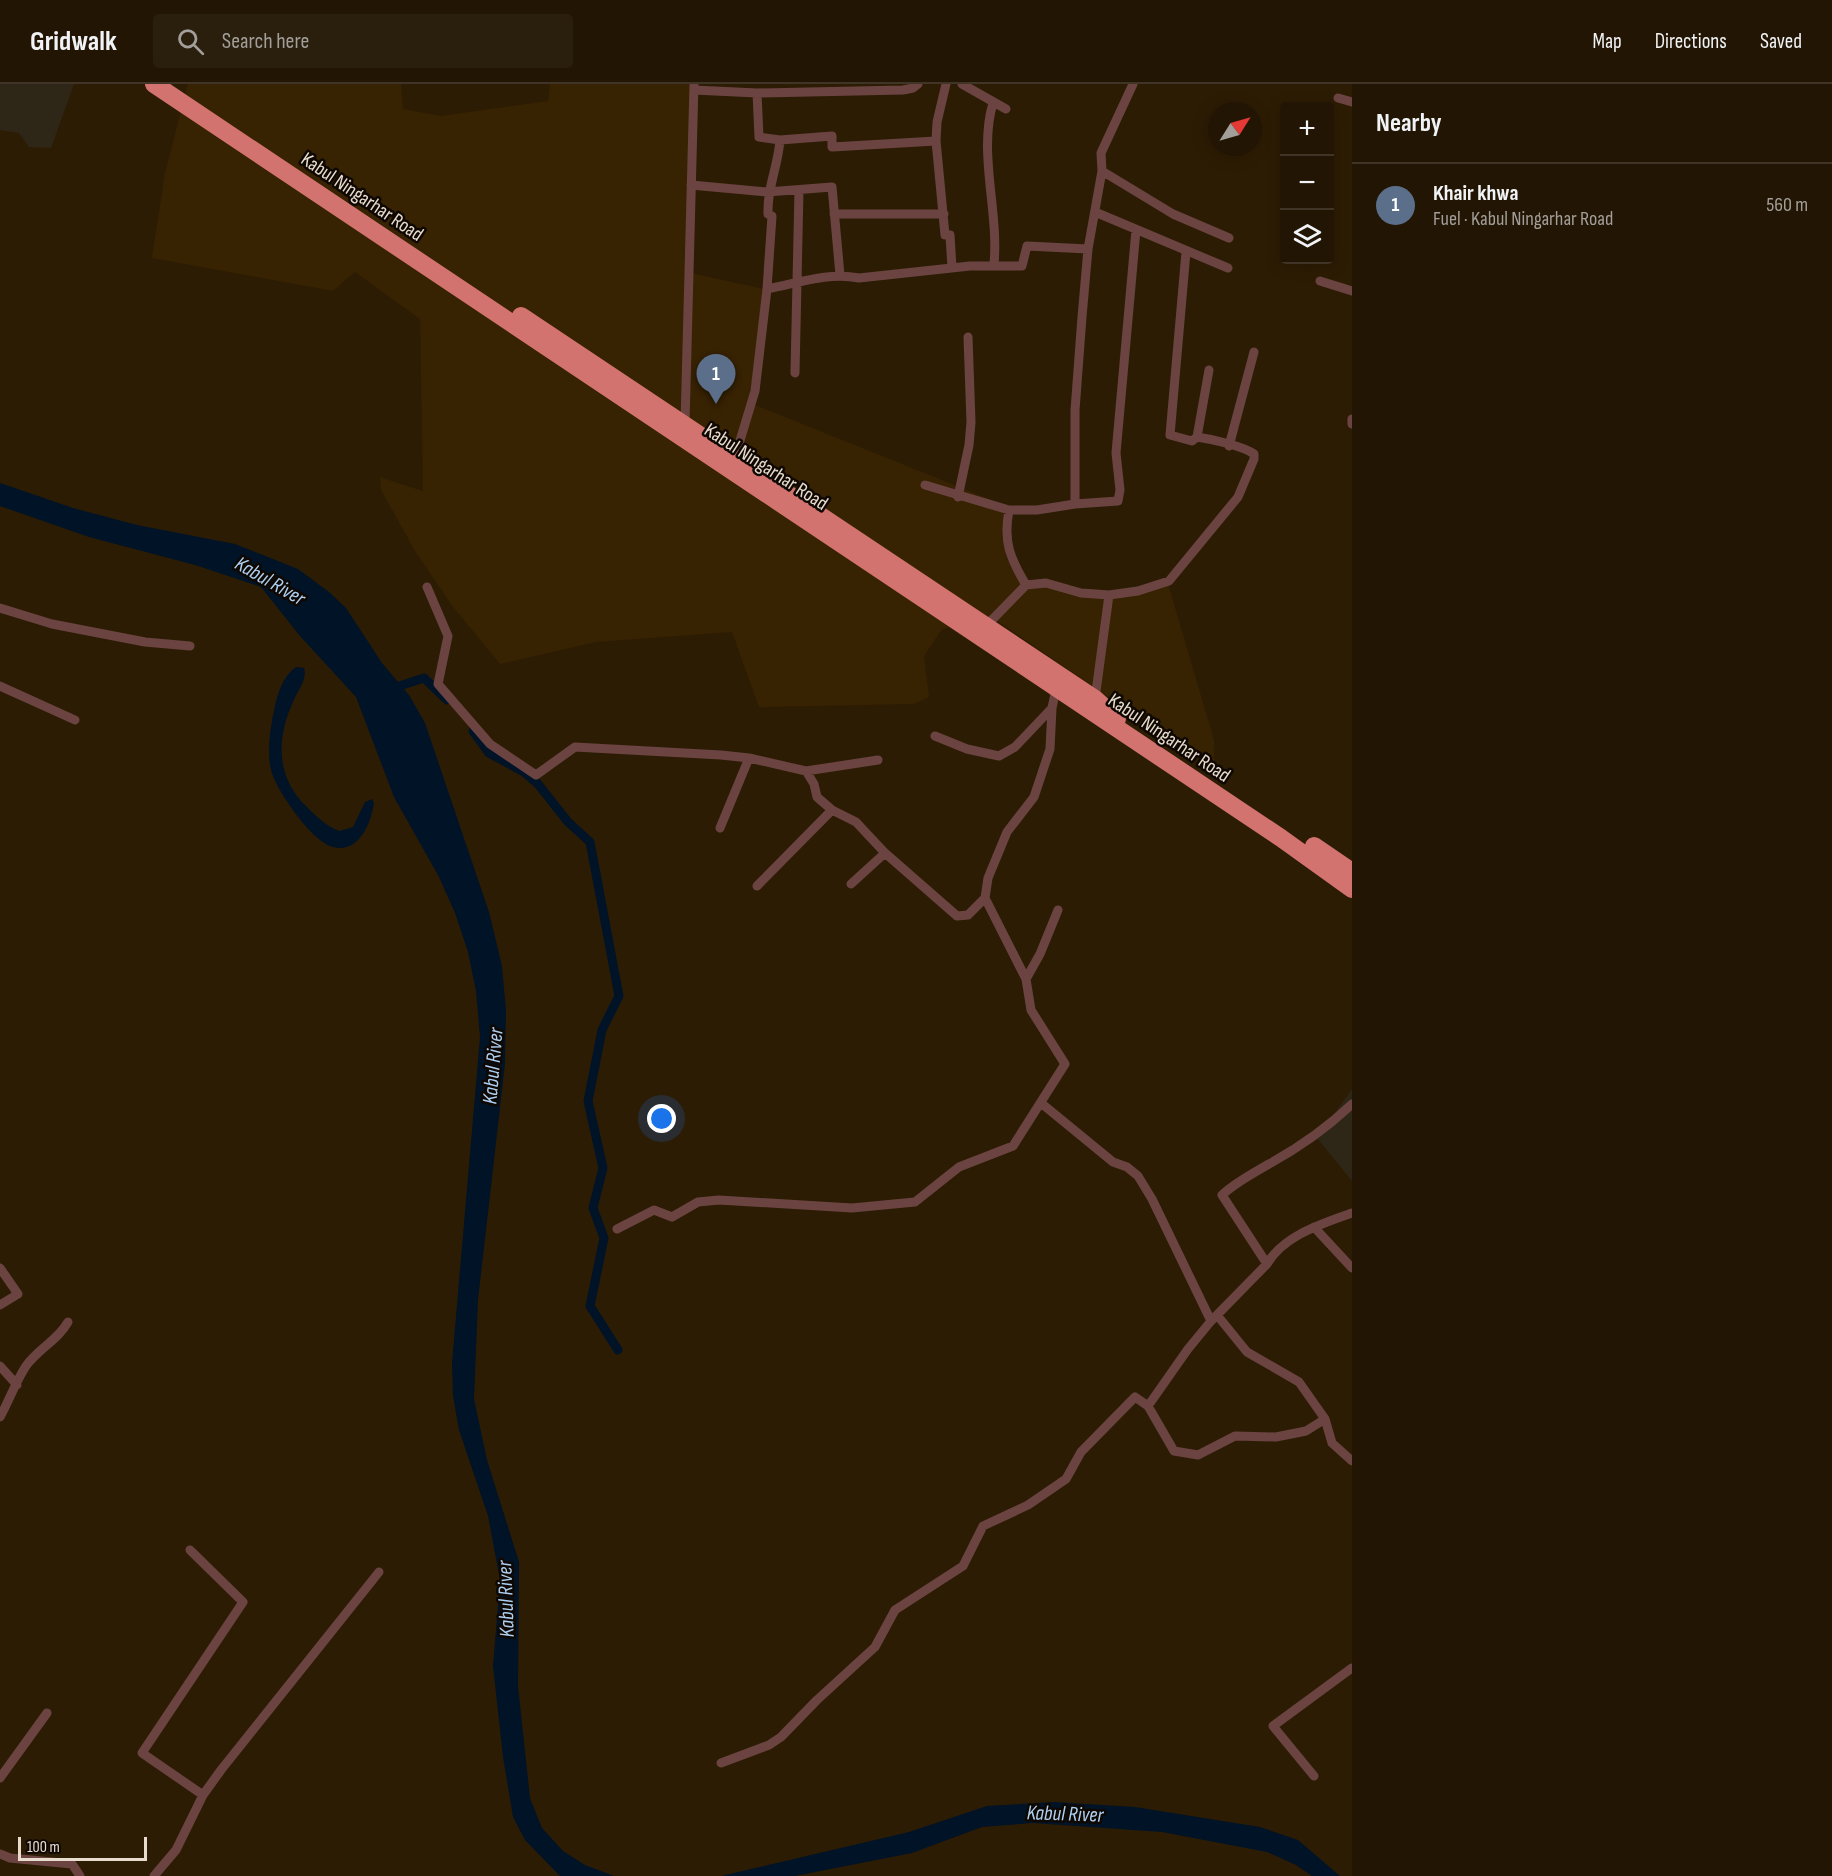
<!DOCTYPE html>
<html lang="en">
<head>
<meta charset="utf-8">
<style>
  body { margin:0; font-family:"Sofia Sans Condensed",sans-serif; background:#2a1e0d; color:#f1f3f6 }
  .controls { position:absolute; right:18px; top:18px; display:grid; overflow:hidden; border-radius:6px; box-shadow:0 3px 15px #0003 }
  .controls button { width:54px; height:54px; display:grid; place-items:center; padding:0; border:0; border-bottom:2px solid #3f3425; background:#221503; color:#f1f3f6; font:30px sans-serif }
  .compass { position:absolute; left:1208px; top:18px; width:54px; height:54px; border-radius:50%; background:#221503; box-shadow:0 3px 15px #0003; rotate:53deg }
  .scale { position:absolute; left:18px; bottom:15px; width:129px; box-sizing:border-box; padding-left:6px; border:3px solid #e7dcce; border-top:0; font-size:16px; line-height:21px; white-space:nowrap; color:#e7dcce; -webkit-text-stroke:4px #0f0802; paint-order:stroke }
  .you { position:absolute; left:662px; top:1035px; width:21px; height:21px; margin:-15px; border:4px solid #fff; border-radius:50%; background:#1a73e8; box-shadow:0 0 0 9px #1a73e833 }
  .badge { display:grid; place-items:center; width:39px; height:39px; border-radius:50%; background:#d93025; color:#fff; font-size:20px; font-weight:700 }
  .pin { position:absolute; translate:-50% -50px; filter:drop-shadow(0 2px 3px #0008) }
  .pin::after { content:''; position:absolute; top:32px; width:21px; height:18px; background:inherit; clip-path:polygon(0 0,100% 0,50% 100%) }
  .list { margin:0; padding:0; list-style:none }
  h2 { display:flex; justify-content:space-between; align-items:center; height:78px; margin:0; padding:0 24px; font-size:26px }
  h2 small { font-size:20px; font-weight:400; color:#a29f9a }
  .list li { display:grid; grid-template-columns:39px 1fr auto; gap:18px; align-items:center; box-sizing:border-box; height:84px; padding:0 24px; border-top:2px solid #3f3425 }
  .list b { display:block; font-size:22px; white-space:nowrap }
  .list p { margin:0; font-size:20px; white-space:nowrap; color:#a29f9a }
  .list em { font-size:20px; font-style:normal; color:#a29f9a }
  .icon { flex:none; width:33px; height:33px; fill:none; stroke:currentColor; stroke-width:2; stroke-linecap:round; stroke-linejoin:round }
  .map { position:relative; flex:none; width:1352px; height:1792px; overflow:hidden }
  header { display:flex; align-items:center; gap:36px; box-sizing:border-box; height:84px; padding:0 30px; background:#221503; border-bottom:2px solid #3f3425 }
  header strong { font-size:28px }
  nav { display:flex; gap:33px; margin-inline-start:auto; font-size:21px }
  .search { width:420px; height:54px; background:#2a1e0d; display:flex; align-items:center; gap:15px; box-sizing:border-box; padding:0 21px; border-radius:6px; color:#a29f9a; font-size:22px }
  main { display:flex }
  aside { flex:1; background:#221503 }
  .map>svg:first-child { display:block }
  .built { fill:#372202 }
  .industrial { fill:#2e2616 }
  .water { fill:#011326 }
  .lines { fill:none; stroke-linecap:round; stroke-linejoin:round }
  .canal { stroke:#011326; stroke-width:9 }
  .street { stroke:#6b4442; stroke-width:9 }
  .highway { stroke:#d3736f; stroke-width:18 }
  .labels { text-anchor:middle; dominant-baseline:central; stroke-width:5; stroke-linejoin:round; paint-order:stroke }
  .street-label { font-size:20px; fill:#e7dcce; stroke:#0f0802 }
  .water-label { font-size:21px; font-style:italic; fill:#adcff1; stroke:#0f0802 }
</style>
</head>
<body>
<header>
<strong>Gridwalk</strong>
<div class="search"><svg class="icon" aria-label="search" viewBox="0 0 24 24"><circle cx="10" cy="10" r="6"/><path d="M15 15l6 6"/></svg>Search here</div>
<nav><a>Map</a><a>Directions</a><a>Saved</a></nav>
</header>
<main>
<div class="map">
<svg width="1352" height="1792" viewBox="0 0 1352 1792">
  <rect width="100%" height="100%" fill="#2d1c04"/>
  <!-- built -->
  <path class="built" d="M188 0H401L403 25 441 32 548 17 550 0H697L687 188 764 205 755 321 1004 421 1006 474 1027 499 1109 511 1167 496 1214 656V685L993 534 942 545 924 572 929 613 914 620 759 623 732 548 596 558 500 580 453 523 415 467 381 406 380 393 423 407 420 235 355 188 333 207 152 174 165 89Z"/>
  <!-- industrial -->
  <path class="industrial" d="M0 0H74L51 64 29 63 19 49 0 46Z
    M1352 1005V1097L1317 1054Z"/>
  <!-- water -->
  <path class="water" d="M0 399 73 424 137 441 235 460 298 485 329 508 346 524 382 579 409 611 425 639 489 828 502 882 506 927 505 980 478 1216 474 1315 487 1376 519 1478 518 1602 530 1714 542 1744 563 1767 585 1781 614 1792H560L525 1756 513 1733 503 1673 493 1582 500 1496 488 1432 459 1346 453 1312 452 1279 480 953 476 907 468 868 455 829 439 793 394 713 356 613 300 552 261 503 195 481 89 453 0 422Z
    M296 583 304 584C308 596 297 607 293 618 276 655 276 694 307 723 317 733 327 743 340 747L353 743 365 718 372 715 374 719C371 739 359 770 333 763 312 758 276 706 271 686 267 668 270 645 274 627 277 611 282 593 296 583Z
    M1054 1718 1135 1723 1260 1743 1298 1756 1340 1792H1312L1296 1781 1267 1768 1162 1748 1033 1739 982 1743 912 1769 795 1792H721L909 1748 987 1722Z"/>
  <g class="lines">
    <!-- canal -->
    <path class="canal" d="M390 605 424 594 447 616
      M473 647 489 669 524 688 538 700 568 738 590 758 619 912 602 946 588 1017 603 1084 593 1124 604 1154 590 1222 618 1266"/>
    <!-- street -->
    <path class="street" d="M946 0 937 38 936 57 945 151H950L952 184
      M962 0 1006 25
      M694 6 757 9 903 6 913 4 918 0
      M757 9 759 53 780 56 832 52V63L936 57
      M1338 14 1352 18
      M993 19C978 69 999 127 994 180
      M1102 87 1173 130 1229 154
      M691 101 767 108 832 103 840 191
      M1095 128 1228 184
      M834 130H944
      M1320 197 1352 207
      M767 205C799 199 827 188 859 194L970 182H1022L1027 162 1088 165
      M795 289 799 106
      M1352 335V340
      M685 339 694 0
      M1197 353 1209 286
      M1229 362 1254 268
      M735 373 755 307 767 205 772 132 768 130C767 103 778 83 780 56
      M925 401 1009 426H1037L1075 420 1118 417 1120 406 1116 369 1136 146
      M958 413 969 361 971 338 968 253
      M1075 420V326L1082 233 1088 165 1102 87 1101 69 1133 0
      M1009 426C1003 458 1010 474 1026 501
      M427 503 448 552 438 600 490 660 536 691 575 663 721 671 749 674 806 687 878 676
      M0 524 52 540 145 558 190 562
      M986 542 1026 501 1046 499 1081 509 1109 511
      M0 602 75 636
      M1095 615 1109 511 1138 507 1169 497 1238 413 1254 375V370C1243 362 1211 355 1197 353L1192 357 1170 351 1186 168
      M935 652 967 665 999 672 1015 663 1052 624
      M806 687 814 700 817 713 832 726 856 738 885 769 957 832 968 831 985 814
      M720 744 749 674
      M851 800 885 769
      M757 802 832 726
      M1026 895 1040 870 1058 826
      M1041 1019 1113 1078 1127 1083 1138 1092 1152 1115 1211 1237 1217 1231 1247 1268 1299 1298 1325 1335 1332 1359 1352 1377
      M1314 1143 1352 1184
      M617 1145 654 1126 672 1133 698 1118 719 1116 852 1124 915 1118 959 1083 1013 1062 1065 980 1031 926 1026 895 985 814 988 794 1007 748 1034 713 1050 665 1052 624 1056 605
      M1267 1180C1284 1151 1322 1140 1352 1129
      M0 1184 18 1210 0 1221
      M1217 1231 1267 1180 1222 1111C1236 1098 1252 1090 1269 1080 1298 1064 1328 1043 1352 1020
      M0 1282 17 1301
      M1148 1322 1174 1367 1198 1371 1235 1352 1276 1353 1306 1347 1325 1335
      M0 1333C9 1317 16 1297 26 1282 38 1265 58 1256 68 1238
      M190 1466 243 1518 142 1669 203 1711
      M721 1679 769 1661 781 1653 817 1616 875 1563 895 1526 963 1482 983 1442 1028 1421 1066 1395 1081 1368 1135 1313 1148 1322 1188 1265 1211 1237
      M1314 1692 1273 1642 1352 1584
      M0 1694 47 1629
      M0 1770 10 1774 72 1780 80 1792
      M154 1792 176 1766 203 1711 221 1686 379 1488"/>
    <!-- highway -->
    <path class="highway" d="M154 0 1281 754 1352 805
      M521 232 1095 615 1117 635
      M1314 762 1352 788"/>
  </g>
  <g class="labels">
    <!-- street labels -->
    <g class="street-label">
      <text transform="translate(362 113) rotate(34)">Kabul Ningarhar Road</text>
      <text transform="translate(766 383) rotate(33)">Kabul Ningarhar Road</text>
      <text transform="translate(1169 654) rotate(34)">Kabul Ningarhar Road</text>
    </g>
    <!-- water labels -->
    <g class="water-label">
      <text transform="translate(270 497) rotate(30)">Kabul River</text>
      <text transform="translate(493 982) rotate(-85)">Kabul River</text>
      <text transform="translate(506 1515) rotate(-92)">Kabul River</text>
      <text transform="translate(1065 1730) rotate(2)">Kabul River</text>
    </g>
  </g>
</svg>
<div class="controls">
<button>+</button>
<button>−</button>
<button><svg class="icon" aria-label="layers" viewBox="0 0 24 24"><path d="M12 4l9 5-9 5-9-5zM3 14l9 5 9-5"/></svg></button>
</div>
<svg class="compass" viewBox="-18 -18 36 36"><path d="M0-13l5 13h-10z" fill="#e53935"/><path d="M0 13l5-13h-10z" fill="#a29f9a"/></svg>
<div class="scale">100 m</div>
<div class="you"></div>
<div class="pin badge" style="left:716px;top:320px;background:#5c6f8a">1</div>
</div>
<aside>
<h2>Nearby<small></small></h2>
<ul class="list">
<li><span class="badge" style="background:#5c6f8a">1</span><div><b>Khair khwa</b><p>Fuel · Kabul Ningarhar Road</p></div><em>560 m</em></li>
</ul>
</aside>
</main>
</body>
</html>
